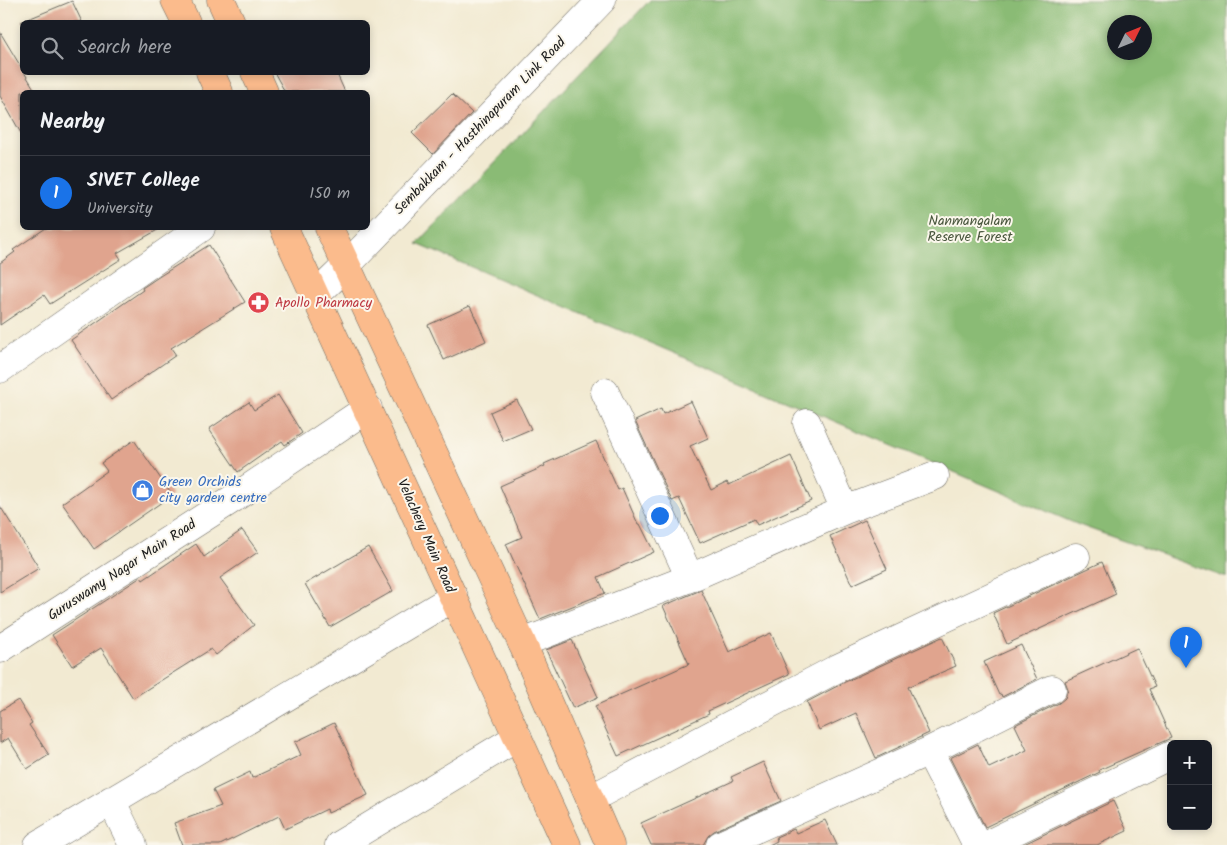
<!DOCTYPE html>
<html lang="en">
<head>
<meta charset="utf-8">
<style>
  body { margin:0; font-family:Kalam,sans-serif; background:#242831; color:#f1f3f6 }
  .controls { position:absolute; right:15px; bottom:15px; display:grid; overflow:hidden; border-radius:8px; box-shadow:0 2px 8px #0003 }
  .controls button { width:45px; height:45px; display:grid; place-items:center; padding:0; border:0; border-bottom:1px solid #363941; background:#171b24; color:#f1f3f6; font:25px sans-serif }
  .compass { position:absolute; left:1107px; top:15px; width:45px; height:45px; border-radius:50%; background:#171b24; box-shadow:0 2px 8px #0003; rotate:47deg }
  .you { position:absolute; left:659px; top:515px; width:18px; height:18px; margin:-12px; border:4px solid #fff; border-radius:50%; background:#1a73e8; box-shadow:0 0 0 8px #1a73e833 }
  .badge { display:grid; place-items:center; width:32px; height:32px; border-radius:50%; background:#1a73e8; color:#fff; font-size:16px; font-weight:700 }
  .pin { position:absolute; translate:-50% -41px; filter:drop-shadow(0 1px 2px #0008) }
  .pin::after { content:''; position:absolute; top:26px; width:18px; height:15px; background:inherit; clip-path:polygon(0 0,100% 0,50% 100%) }
  .list { margin:0; padding:0; list-style:none }
  h2 { display:flex; justify-content:space-between; align-items:center; height:65px; margin:0; padding:0 20px; font-size:21px }
  h2 small { font-size:16px; font-weight:400; color:#9ea1a6 }
  .list li { display:grid; grid-template-columns:32px 1fr auto; gap:15px; align-items:center; box-sizing:border-box; height:75px; padding:0 20px; border-top:1px solid #363941 }
  .list b { display:block; font-size:19px; white-space:nowrap }
  .list p { margin:0; font-size:16px; white-space:nowrap; color:#9ea1a6 }
  .list em { font-size:16px; font-style:normal; color:#9ea1a6 }
  .icon { flex:none; width:28px; height:28px; fill:none; stroke:currentColor; stroke-width:2; stroke-linecap:round; stroke-linejoin:round }
  .map { position:relative; flex:none; width:1227px; height:845px; overflow:hidden }
  .search { position:absolute; background:#171b24; box-shadow:0 2px 8px #0003; left:20px; top:20px; width:350px; height:55px; display:flex; align-items:center; gap:12px; box-sizing:border-box; padding:0 18px; border-radius:8px; color:#9ea1a6; font-size:19px }
  .panel { position:absolute; background:#171b24; box-shadow:0 2px 8px #0003; left:20px; top:90px; width:350px; height:140px; border-radius:8px }
  .map>svg:first-child { display:block }
  .forest { fill:#8abb74; stroke:#536c48; fill-rule:evenodd }
  .building { fill:#e0a48e }
  .lines { fill:none; stroke-linecap:round; stroke-linejoin:round }
  .minor-casing { stroke:#67645c; stroke-width:29 }
  .major-casing { stroke:#67645c; stroke-width:29 }
  .minor { stroke:#fff; stroke-width:28 }
  .major { stroke:#fbbb8c; stroke-width:28 }
  .labels { text-anchor:middle; dominant-baseline:central; stroke-width:4; stroke-linejoin:round; paint-order:stroke }
  .street-label { font-size:14px; fill:#1c1c1c; stroke:#fbf7ec }
  .park-label { font-size:14px; fill:#48553c; stroke:#fbf7ec }
  .health-label { font-size:14px; fill:#be3a42; stroke:#fbf7ec; text-anchor:start }
  .shop-label { font-size:14px; fill:#366cbe; stroke:#fbf7ec; text-anchor:start }
</style>
</head>
<body>
<div class="map">
<svg width="1227" height="845" viewBox="0 0 1227 845">
  <rect width="100%" height="100%" fill="#fbf7ec"/>
  <filter id="ink" filterUnits="userSpaceOnUse"><feTurbulence type="fractalNoise" baseFrequency=".02" numOctaves="2"/><feDisplacementMap in="SourceGraphic" scale="10" xChannelSelector="R" yChannelSelector="G"/><feConvolveMatrix kernelMatrix="1 2 1 2 8 2 1 2 1" color-interpolation-filters="sRGB"/></filter>
  <filter id="wash" filterUnits="userSpaceOnUse"><feTurbulence type="fractalNoise" baseFrequency=".0096" numOctaves="4" result="noise"/><feDisplacementMap in="SourceGraphic" scale="20" xChannelSelector="R" yChannelSelector="G"/><feGaussianBlur stdDeviation="1.12" result="paint"/><feColorMatrix in="noise" values="0 0 0 0 0 0 0 0 0 0 0 0 0 0 0 0 0 1.4 0 .05"/><feComposite in="paint" operator="in"/></filter>
  <g filter="url(#wash)">
    <rect width="100%" height="100%" fill="#f2ead2"/>
    <!-- forest -->
    <path class="forest" d="M650 0H1227V578L1079 525 417 244ZM1114 22H1144V52H1114Z"/>
    <g id="blocks">
      <!-- building -->
      <path class="building" d="M72 1 82 22H21Z
        M0 32 36 92H22V135L0 96Z
        M274 72H336L345 92H285Z
        M452 94 472 113 433 154 412 133Z
        M46 228H161L117 253 121 259 50 304 44 295 0 325V263L15 252 13 250Z
        M209 245 245 302 171 348 176 355 111 400 71 340 143 290 142 288 160 276Z
        M470 306 486 341 444 360 428 325Z
        M278 395 302 433 285 445 282 441 238 472 209 429 249 402 254 410Z
        M517 400 531 429 503 441 490 412Z
        M691 401 708 438 690 446 711 490 727 482 729 485 791 456 811 501 757 525 754 519 700 543 679 498 672 501 635 421 661 409 663 414Z
        M134 440 172 495 94 549 62 503 107 471 101 463Z
        M596 441 618 490 622 488 638 524H640L654 552 598 577 605 593 540 619 506 544 522 537 500 486 545 466 544 464Z
        M0 506 39 568 0 592Z
        M865 520 887 569 852 585 830 536Z
        M242 530 258 552 220 578 254 625 216 655 211 649 133 698 101 648 72 666 52 635 141 577 143 580 196 544 204 557Z
        M368 547 393 591 330 627 305 584Z
        M1102 562 1116 594 1007 644 993 613Z
        M701 590 729 652 771 633 789 674 708 711 709 714 618 756 595 706 689 664 663 606Z
        M942 637 956 666 908 687 929 733 876 758 856 713 819 730 807 702 845 682Z
        M572 640 598 697 573 708 546 650Z
        M1021 645 1037 679 1002 697 1001 694 999 695 984 662Z
        M1137 648 1155 687 1149 689 1171 738 1099 770 1100 772 985 827 950 758 978 744 989 768 1027 750 1015 725 1059 703 1065 698 1068 689 1065 681Z
        M18 700 32 723 29 725 49 755 27 769 8 738 0 743V711Z
        M334 723 368 795 328 813 327 809 285 829 279 816 220 845H182L174 823 221 806 213 790 250 772 252 778 301 755 295 742Z
        M763 762 781 801 714 831 708 836 703 845H651L641 823 733 781 731 777Z
        M1113 801 1127 831 1097 845H1022Z
        M825 820 837 845H769L777 841 776 837 794 829 796 833Z"/>
    </g>
  </g>
  <g filter="url(#ink)">
    <use href="#blocks" fill-opacity="0" stroke="#67645c" stroke-width="1"/>
    <g class="lines">
      <defs>
        <path id="minor" d="M316 295 347 265 602 0
          M0 369 201 228
          M605 392 690 578
          M807 423 845 510
          M522 643 690 578 845 510 935 476
          M0 649 234 498 368 408
          M929 751 977 845
          M590 799 838 668 1076 557
          M111 800 133 845
          M38 845 454 597
          M339 845 518 737
          M720 845 929 751 1052 689
          M986 845 1171 755"/>
        <path id="major" d="M175 0 186 22
          M221 0 231 22
          M210 72 219 92
          M255 72 264 92
          M284 228 567 845
          M329 228 522 643 610 845"/>
      </defs>
      <!-- minor casing -->
      <use href="#minor" class="minor-casing"/>
      <!-- major casing -->
      <use href="#major" class="major-casing"/>
      <!-- minor -->
      <use href="#minor" class="minor"/>
      <!-- major -->
      <use href="#major" class="major"/>
    </g>
  </g>
  <!-- icons -->
  <defs>
    <symbol id="pharmacy-disc" viewBox="-11 -11 22 22"><circle r="9.5" fill="#e0444e" stroke="#fbf7ec"/><path d="M-2-6h4v4h4v4h-4v4h-4v-4h-4v-4h4Z" fill="#fff"/></symbol>
    <symbol id="shop-disc" viewBox="-11 -11 22 22"><circle r="9.5" fill="#3f7fe0" stroke="#fbf7ec"/><path d="M-5-2.5h2.3a2.7 3.5 0 0 1 5.4 0H5L5.5 6h-11ZM-1.5-2.5h3a1.5 2.3 0 0 0-3 0Z" fill="#fff"/></symbol>
  </defs>
  <g fill-rule="evenodd">
    <use href="#pharmacy-disc" x="246" y="290" width="25" height="25"/>
    <use href="#shop-disc" x="130" y="478" width="25" height="25"/>
  </g>
  <g class="labels">
    <!-- street labels -->
    <g class="street-label">
      <text transform="translate(480 126) rotate(-46)">Sembakkam - Hasthinapuram Link Road</text>
      <text transform="translate(426 536) rotate(66)">Velachery Main Road</text>
      <text transform="translate(122 570) rotate(-33)">Guruswamy Nagar Main Road</text>
    </g>
    <!-- park labels -->
    <g class="park-label">
      <text x="970" y="221">Nanmangalam<tspan x="970" dy="16">Reserve Forest</tspan></text>
    </g>
    <!-- health labels -->
    <g class="health-label">
      <text x="275" y="303">Apollo Pharmacy</text>
    </g>
    <!-- shop labels -->
    <g class="shop-label">
      <text x="159" y="482">Green Orchids<tspan x="159" dy="16">city garden centre</tspan></text>
    </g>
  </g>
</svg>
<div class="controls">
<button>+</button>
<button>−</button>
</div>
<svg class="compass" viewBox="-18 -18 36 36"><path d="M0-13l5 13h-10z" fill="#e53935"/><path d="M0 13l5-13h-10z" fill="#9ea1a6"/></svg>
<div class="you"></div>
<div class="pin badge" style="left:1186px;top:668px">1</div>
<div class="search"><svg class="icon" aria-label="search" viewBox="0 0 24 24"><circle cx="10" cy="10" r="6"/><path d="M15 15l6 6"/></svg>Search here</div>
<section class="panel">
<h2>Nearby<small></small></h2>
<ul class="list">
<li><span class="badge">1</span><div><b>SIVET College</b><p>University</p></div><em>150 m</em></li>
</ul>
</section>
</div>
</body>
</html>
